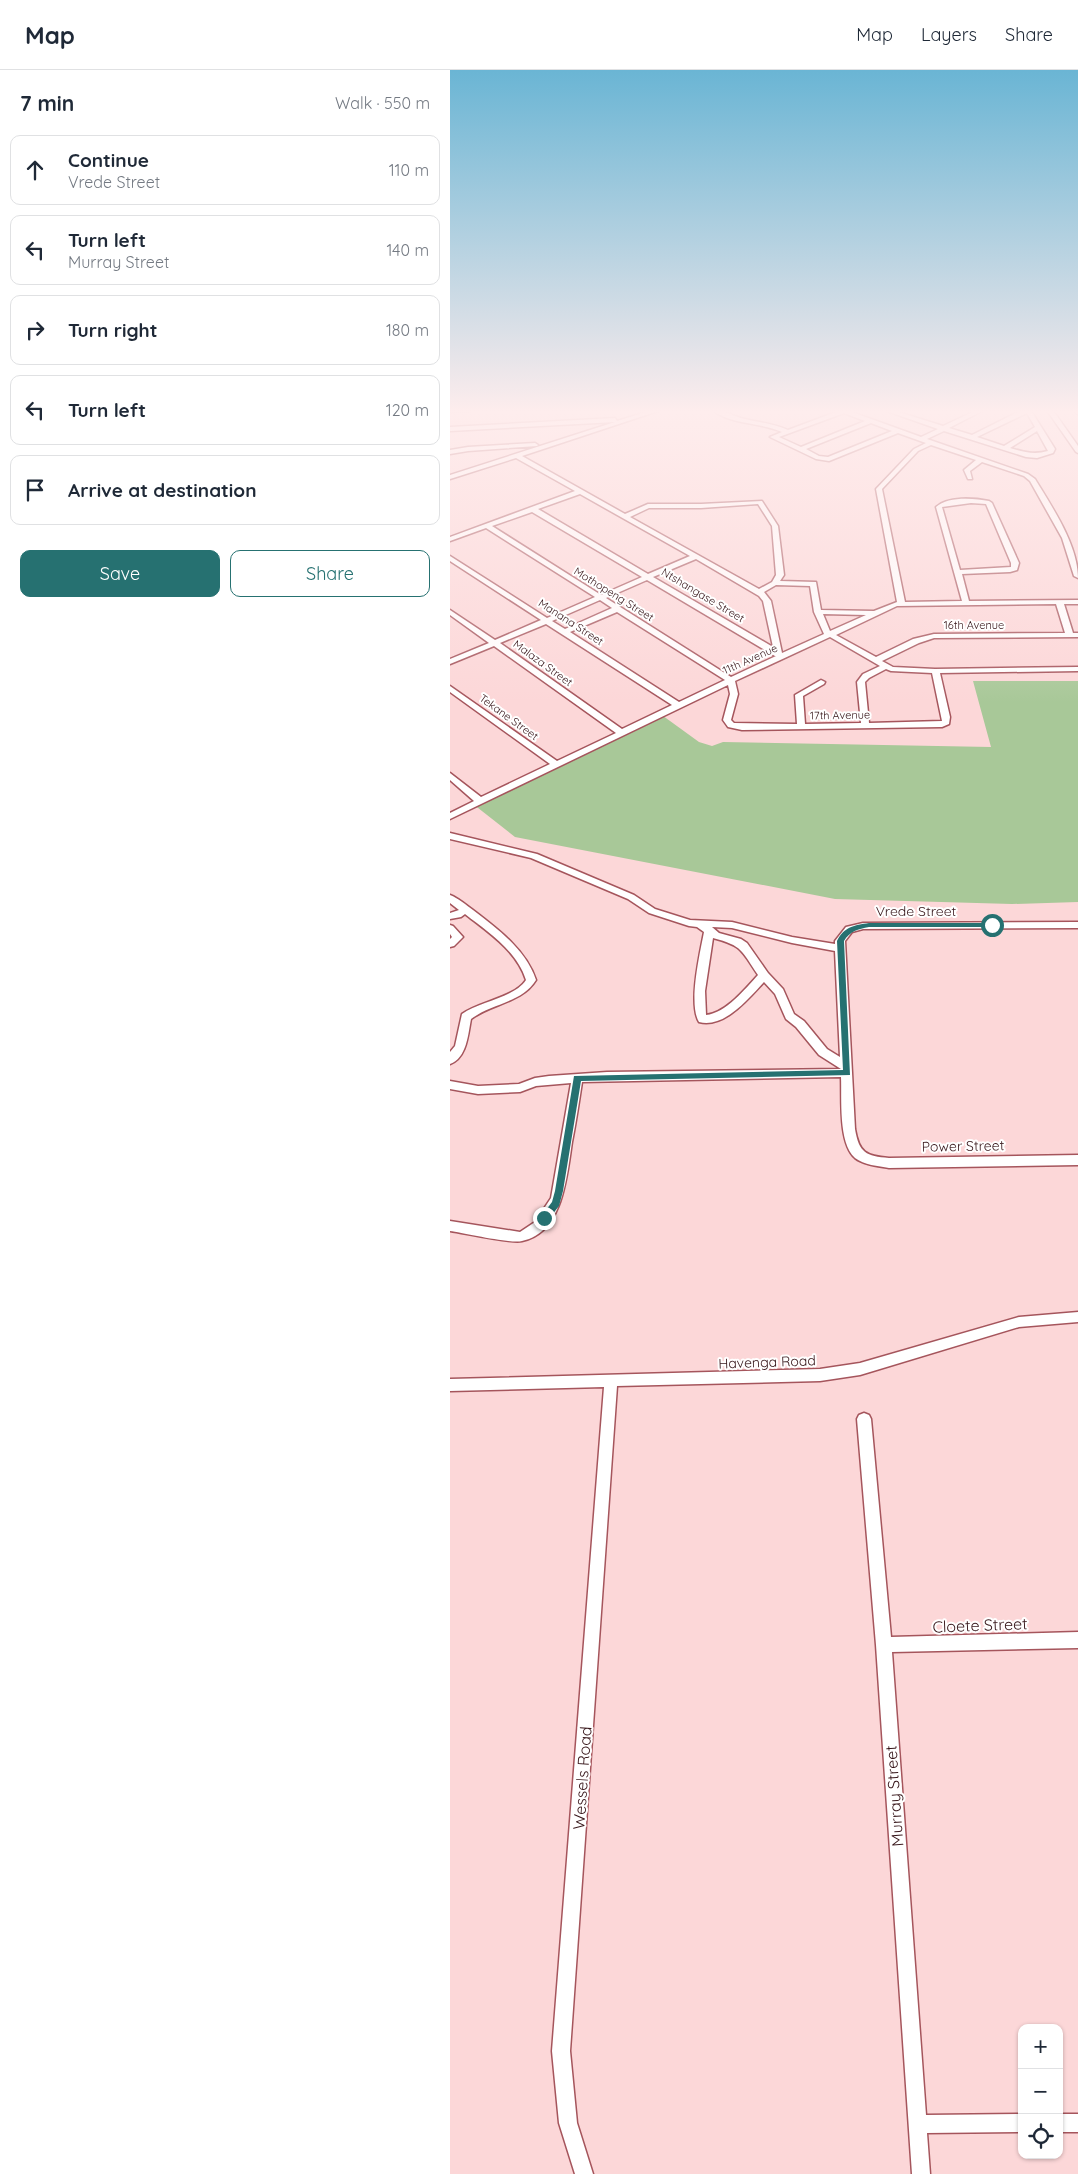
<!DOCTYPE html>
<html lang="en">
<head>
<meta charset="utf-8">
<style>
  body { margin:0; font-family:Quicksand,sans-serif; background:#f2f2f3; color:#1f2937 }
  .controls { position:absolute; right:15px; bottom:15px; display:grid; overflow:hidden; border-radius:10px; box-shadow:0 1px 4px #0004 }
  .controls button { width:45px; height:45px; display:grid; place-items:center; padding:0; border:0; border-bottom:1px solid #e0e1e3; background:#fff; color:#1f2937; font:25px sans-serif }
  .stop { position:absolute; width:15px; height:15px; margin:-11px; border:4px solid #267171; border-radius:50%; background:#fff }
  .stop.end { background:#267171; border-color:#fff; box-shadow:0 1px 5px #0008 }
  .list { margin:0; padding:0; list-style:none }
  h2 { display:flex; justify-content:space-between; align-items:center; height:65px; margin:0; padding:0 20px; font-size:21px }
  h2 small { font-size:16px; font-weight:400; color:#747a83 }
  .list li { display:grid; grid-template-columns:32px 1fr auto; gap:15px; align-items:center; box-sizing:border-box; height:70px; margin:0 10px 10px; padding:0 10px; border:1px solid #e0e1e3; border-radius:10px }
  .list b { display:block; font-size:19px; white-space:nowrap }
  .list p { margin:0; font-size:16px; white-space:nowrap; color:#747a83 }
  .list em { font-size:16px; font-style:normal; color:#747a83 }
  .actions { display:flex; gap:10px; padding:15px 20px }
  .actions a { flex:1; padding:11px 0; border:1px solid #267171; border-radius:10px; text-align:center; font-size:18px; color:#267171 }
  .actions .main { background:#267171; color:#fff }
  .icon { flex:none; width:28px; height:28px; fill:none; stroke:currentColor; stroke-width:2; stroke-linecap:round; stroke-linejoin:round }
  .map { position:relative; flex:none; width:628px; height:2104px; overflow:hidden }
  header { display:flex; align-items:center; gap:30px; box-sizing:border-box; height:70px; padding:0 25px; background:#fff; border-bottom:1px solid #e0e1e3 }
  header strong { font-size:24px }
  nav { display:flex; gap:28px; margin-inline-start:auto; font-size:18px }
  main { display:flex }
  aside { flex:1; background:#fff }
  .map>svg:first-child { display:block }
  .green { fill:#a8c898 }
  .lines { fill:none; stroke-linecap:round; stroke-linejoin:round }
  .street-casing { stroke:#a5555c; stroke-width:3 }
  .street { fill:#fff; fill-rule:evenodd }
  .route { fill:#267171 }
  .labels { text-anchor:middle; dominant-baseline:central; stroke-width:4; stroke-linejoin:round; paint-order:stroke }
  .far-street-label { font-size:11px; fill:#361519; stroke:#fff }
  .street-label { font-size:14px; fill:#361519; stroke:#fff }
  .near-street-label { font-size:16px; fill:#361519; stroke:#fff }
</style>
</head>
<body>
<header>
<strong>Map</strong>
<nav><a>Map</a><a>Layers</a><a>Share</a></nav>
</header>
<main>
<aside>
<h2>7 min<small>Walk · 550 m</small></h2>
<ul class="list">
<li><svg class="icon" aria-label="ahead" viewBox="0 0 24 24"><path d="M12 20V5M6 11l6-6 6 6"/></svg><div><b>Continue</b><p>Vrede Street</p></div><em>110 m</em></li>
<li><svg class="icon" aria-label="left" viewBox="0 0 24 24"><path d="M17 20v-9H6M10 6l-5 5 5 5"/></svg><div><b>Turn left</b><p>Murray Street</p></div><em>140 m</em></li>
<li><svg class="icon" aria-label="right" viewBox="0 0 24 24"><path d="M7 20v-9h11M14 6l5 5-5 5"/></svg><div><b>Turn right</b></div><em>180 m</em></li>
<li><svg class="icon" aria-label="left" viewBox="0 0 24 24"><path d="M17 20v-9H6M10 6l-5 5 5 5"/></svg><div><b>Turn left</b></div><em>120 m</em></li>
<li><svg class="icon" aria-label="arrive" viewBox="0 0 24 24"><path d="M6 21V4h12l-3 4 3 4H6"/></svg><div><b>Arrive at destination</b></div></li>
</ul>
<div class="actions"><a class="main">Save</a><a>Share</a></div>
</aside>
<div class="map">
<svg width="628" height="2104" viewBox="0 0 628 2104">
  <rect width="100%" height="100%" fill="#fcd7d8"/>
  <!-- green -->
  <path class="green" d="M523 611H628V832L562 834 385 829 65 767 23 734 209 643 249 672 262 676 273 672 541 677Z"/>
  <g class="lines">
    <defs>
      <path id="street" d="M0 339H24L21 341 0 342Z
        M206 339H214L72 386 175 444 198 434H251L312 431 328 456 334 505 330 511 366 512 371 540 424 541 447 532 426 419 464 379 476 373 448 363 379 391 366 389 320 367 332 362C310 352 280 355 261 339 274 339 283 347 295 349 311 353 322 353 338 360L394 339H402L399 341 471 367 488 359 431 339H439L493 356 529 339H536L499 358 522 365 574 339H580L605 379 603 383 587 388 576 387 494 361 477 369 578 404 585 409C602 437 628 475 628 508L624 506 612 468 580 411 574 406 532 392 520 401 522 409H518L514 400 526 390 481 375 468 381 432 419 455 532 512 531 486 437C497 426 524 428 539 431L542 433 569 493 567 500 560 502 512 504 519 531 628 530V534H614L623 563H628V567L484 568 469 573 432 591 443 597 485 599 628 597V601L490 603 500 647 499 654 492 657 292 660 278 657 273 650 280 624 278 615 0 749V743L24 731 0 710V703L31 727 100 694 0 622V616L107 691 166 663 44 576 0 594V589L39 573 0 545V540L45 570 91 550 0 491V486L97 548 145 527 36 458 0 471V467L125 421 66 388 0 409V405L165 352 0 361V357L165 348 167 351ZM394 343 415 351 351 377 329 367ZM577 343 585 357 554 376 527 367ZM421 353 442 361 378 387 369 386 356 379ZM587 361 598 381C584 385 574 382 560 378ZM130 424 240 486 198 504 88 439ZM521 433 536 434 561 493V497L510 500 492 437ZM308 434 322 456 326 505 322 512 309 519 180 447 199 438H251ZM82 442 192 507 151 525 42 456ZM246 489 309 526 313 531 323 577 203 507ZM197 510 325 586H326L281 607 156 528ZM326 515 360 516 364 542 374 564 332 583 321 531 314 522ZM150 530 162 538 115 559 102 551ZM606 534 615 563 484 564 463 569 426 587 386 565 447 536ZM167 542 275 610 229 632 120 562ZM373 544 416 545 380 561ZM96 554 222 635 172 659 50 573ZM380 567 430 596 413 604 407 612 411 653 355 654 353 626 374 614 375 612 371 610 345 625 347 654 284 653 281 650 288 624 285 611ZM436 599 441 601 482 603 492 651 419 653 415 612 419 608Z
        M596 339H602L628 376V383L626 382Z
        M623 339H628V344L626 343Z
        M85 373 88 375 87 376 18 381 0 384V380L18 377Z
        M0 763 87 784 184 825 205 839 240 850 282 852 342 867 385 874V871L396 857 413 853 628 852V858L413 859 402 862 395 871 405 1059C409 1083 416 1086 439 1088L628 1085V1095L439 1098C428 1096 414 1095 405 1088 388 1073 392 1028 391 1007L132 1012C129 1032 126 1052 122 1072 117 1105 113 1163 72 1171 61 1174 14 1163 0 1161V1151L70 1162 85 1152 101 1128 121 1013 86 1016 70 1022 28 1024 0 1019V1011L28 1016 69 1014 85 1008 99 1006 157 1002 391 999 369 985 346 957 336 949 325 924 314 912C299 928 274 959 249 952 238 934 250 883 254 862L247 857 239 856 199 843 178 829 81 788 0 769ZM262 857 282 858 342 873 385 881 390 987 377 979 354 951 344 944 333 919 318 903 297 873 291 869 269 863ZM263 868C293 876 291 880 308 905 295 919 276 943 256 945L255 921Z
        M0 825C8 828 16 835 23 840 48 859 76 880 86 910 72 933 42 933 21 949 18 964 17 988 0 994V982L5 976 12 944C30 931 64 928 76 910 67 881 38 862 15 844L11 847 0 849V843L9 840 0 833Z
        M0 855 3 856 13 867 4 876 0 877V869L2 867 0 864Z
        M628 1242V1252L569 1257 410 1305 370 1311 167 1316 120 1981 127 2053 143 2104H125L109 2053 102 1981 154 1317 0 1321V1309L370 1299 410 1293 569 1247Z
        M414 1343 419 1345 421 1349 441 1567 628 1562V1578L442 1582 476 2045 572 2044V2062L477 2063 480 2104H462L426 1575 407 1349 409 1345Z
        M609 2044H628V2062H609Z"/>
    </defs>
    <!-- street casing -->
    <use href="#street" class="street-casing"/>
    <!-- street -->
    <use href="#street" class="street"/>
  </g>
  <!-- sky -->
  <linearGradient id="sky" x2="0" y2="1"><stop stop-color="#6ab5d4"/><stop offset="0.54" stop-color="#feeded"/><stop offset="1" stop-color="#feeded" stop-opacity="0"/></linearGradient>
  <rect width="628" height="633" fill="url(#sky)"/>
  <!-- route -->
  <path class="route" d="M419 853H542L546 855 542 857H419C408 859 400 861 394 871L400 1005 131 1011 113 1121 109 1136 97 1151H91L90 1148 102 1132 105 1121 124 1006 393 1000 387 871C394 857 404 855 419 853Z"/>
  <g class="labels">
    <!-- far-street labels -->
    <g class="far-street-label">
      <text transform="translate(164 524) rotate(32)">Mothopeng Street</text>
      <text transform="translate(253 525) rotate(31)">Ntshangase Street</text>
      <text transform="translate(121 552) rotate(33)">Manana Street</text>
      <text x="524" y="555">16th Avenue</text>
      <text transform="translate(300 589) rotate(-24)">11th Avenue</text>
      <text transform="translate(93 593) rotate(36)">Malaza Street</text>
      <text transform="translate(390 645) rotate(-1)">17th Avenue</text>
      <text transform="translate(59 647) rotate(36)">Tekane Street</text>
    </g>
    <!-- street labels -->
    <g class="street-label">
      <text x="466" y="841">Vrede Street</text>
      <text transform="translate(513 1076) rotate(-1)">Power Street</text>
      <text transform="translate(317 1292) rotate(-2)">Havenga Road</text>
    </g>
    <!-- near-street labels -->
    <g class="near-street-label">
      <text transform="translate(530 1555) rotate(-2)">Cloete Street</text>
      <text transform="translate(132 1708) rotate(-86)">Wessels Road</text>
      <text transform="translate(444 1726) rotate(-94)">Murray Street</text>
    </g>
  </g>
</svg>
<div class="controls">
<button>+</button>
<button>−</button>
<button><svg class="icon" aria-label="locate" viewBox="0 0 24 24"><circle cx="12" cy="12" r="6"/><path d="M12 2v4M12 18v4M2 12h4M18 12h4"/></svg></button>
</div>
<div class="stop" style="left:542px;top:855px"></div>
<div class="stop end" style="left:94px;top:1148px"></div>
</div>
</main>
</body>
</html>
